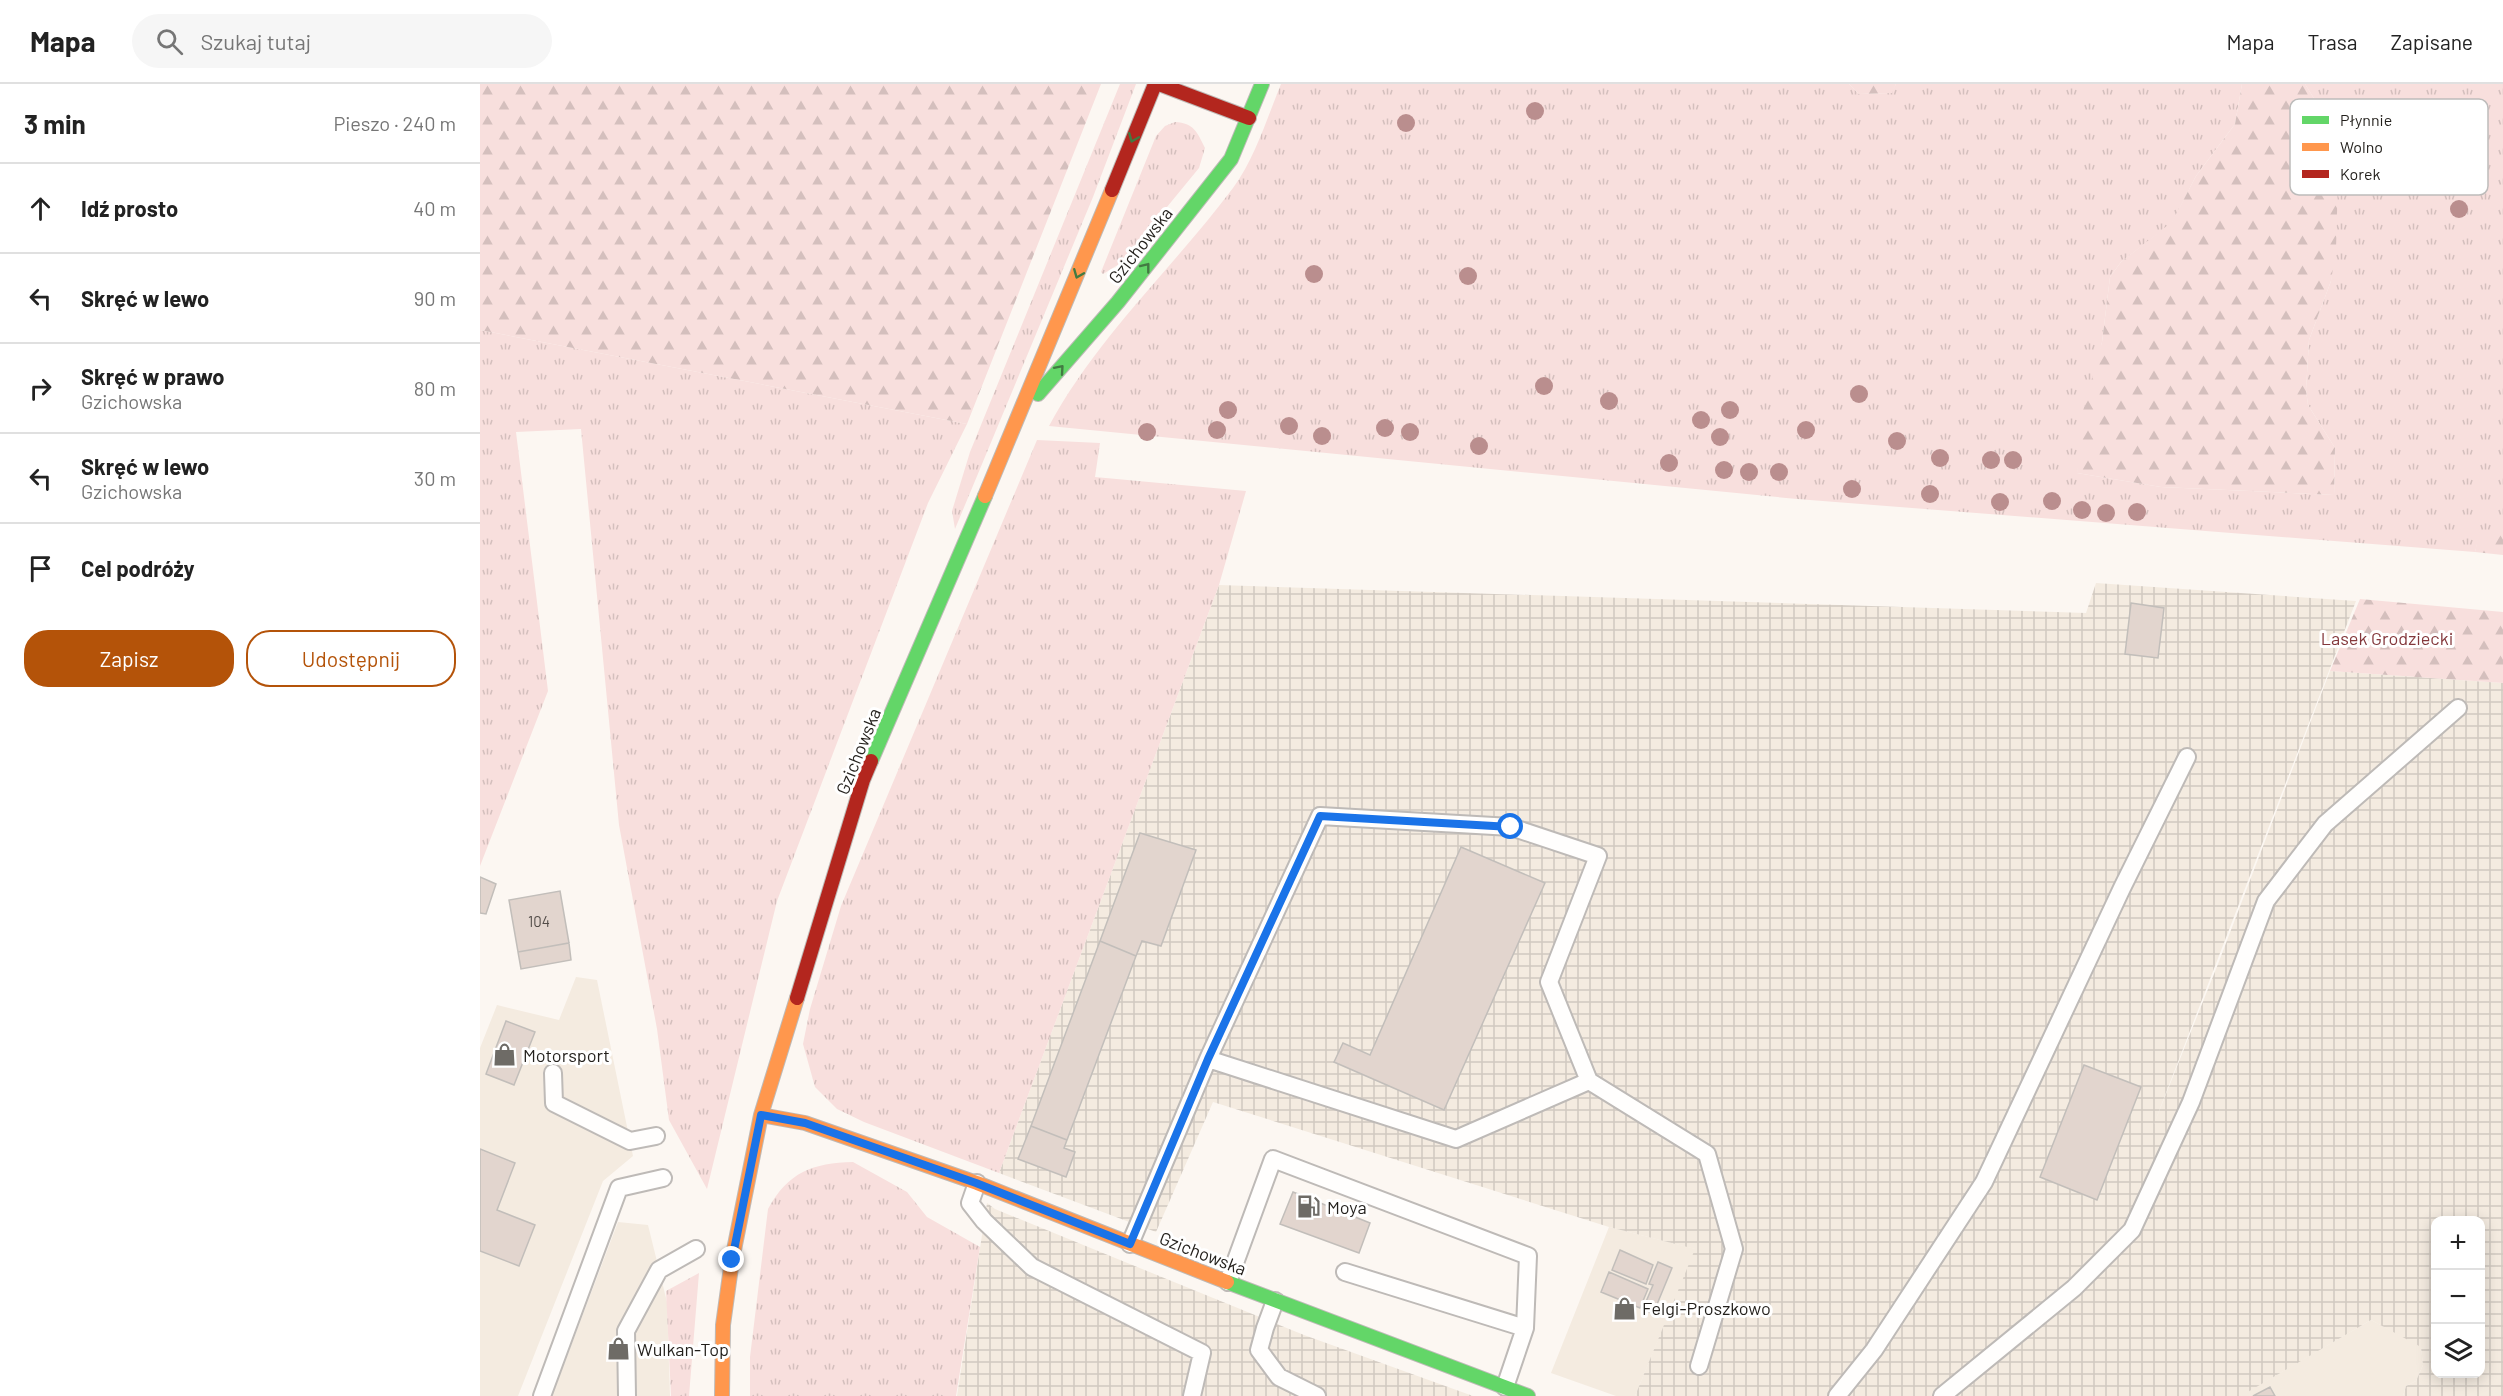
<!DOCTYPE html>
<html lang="pl">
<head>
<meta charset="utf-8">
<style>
  body { margin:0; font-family:Barlow,sans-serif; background:#f6f6f6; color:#222 }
  .controls { position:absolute; right:18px; bottom:18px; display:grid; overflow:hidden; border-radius:12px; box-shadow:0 3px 15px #0003 }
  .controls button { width:54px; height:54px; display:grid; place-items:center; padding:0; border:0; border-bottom:2px solid #e0e0e0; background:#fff; color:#222; font:30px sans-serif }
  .stop { position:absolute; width:18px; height:18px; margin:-14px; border:4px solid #1a73e8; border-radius:50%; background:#fff }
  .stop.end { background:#1a73e8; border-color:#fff; box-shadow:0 2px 6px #0008 }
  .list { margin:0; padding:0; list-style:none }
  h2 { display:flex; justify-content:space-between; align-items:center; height:78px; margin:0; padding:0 24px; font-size:26px }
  h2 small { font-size:20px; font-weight:400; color:#767676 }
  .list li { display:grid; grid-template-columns:39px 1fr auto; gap:18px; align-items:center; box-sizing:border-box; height:90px; padding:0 24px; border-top:2px solid #e0e0e0 }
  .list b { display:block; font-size:22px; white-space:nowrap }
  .list p { margin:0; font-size:20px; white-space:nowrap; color:#767676 }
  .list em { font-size:20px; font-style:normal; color:#767676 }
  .actions { display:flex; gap:12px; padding:18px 24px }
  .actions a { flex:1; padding:14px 0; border:2px solid #b45309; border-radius:24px; text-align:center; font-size:21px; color:#b45309 }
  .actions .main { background:#b45309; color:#fff }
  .icon { flex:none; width:33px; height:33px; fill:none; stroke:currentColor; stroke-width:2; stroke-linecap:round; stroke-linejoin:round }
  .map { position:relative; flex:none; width:2023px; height:1312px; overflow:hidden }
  header { display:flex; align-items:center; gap:36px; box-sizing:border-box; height:84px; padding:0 30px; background:#fff; border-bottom:2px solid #e0e0e0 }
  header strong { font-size:28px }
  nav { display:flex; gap:33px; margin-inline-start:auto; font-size:21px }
  .search { width:420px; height:54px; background:#f6f6f6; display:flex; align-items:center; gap:15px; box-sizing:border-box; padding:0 21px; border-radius:33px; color:#767676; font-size:22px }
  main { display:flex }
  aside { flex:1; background:#fff }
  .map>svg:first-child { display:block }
  .built { fill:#f4ebe0 }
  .industrial { fill:url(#industrial-grid); fill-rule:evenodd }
  .grass { fill:url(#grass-tufts) }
  .forest { fill:url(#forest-firs) }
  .building { fill:#e2d5ce; stroke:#c2beba; stroke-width:1.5 }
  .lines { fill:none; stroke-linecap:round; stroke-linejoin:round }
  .lane-casing { stroke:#bebab7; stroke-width:20 }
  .fast-casing { stroke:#bebab7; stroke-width:16 }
  .slow-casing { stroke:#bebab7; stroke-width:16 }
  .jam-casing { stroke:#bebab7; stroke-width:16 }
  .lane { stroke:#fffefd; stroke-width:16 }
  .fast { stroke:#63d668; stroke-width:14 }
  .slow { stroke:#ff974d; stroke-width:14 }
  .jam { stroke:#b3261e; stroke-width:14 }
  .tree { fill:#ba8e8e }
  .oneway { stroke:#427a42 }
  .route { stroke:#1a73e8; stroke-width:8 }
  .labels { text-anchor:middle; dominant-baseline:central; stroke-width:6; stroke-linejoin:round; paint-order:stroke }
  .number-label { font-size:15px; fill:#524c48 }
  .street-label { font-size:18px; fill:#221f1b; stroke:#fff }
  .park-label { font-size:18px; fill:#84383c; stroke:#fff }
  .poi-label { font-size:18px; fill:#221f1b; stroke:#fff; text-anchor:start }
  .key { fill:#fff; stroke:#bdbcbb; stroke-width:1.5 }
  .key-label { font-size:16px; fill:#221f1b }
</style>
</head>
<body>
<header>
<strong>Mapa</strong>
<div class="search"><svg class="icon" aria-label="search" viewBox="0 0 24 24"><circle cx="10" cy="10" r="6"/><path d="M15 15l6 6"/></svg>Szukaj tutaj</div>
<nav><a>Mapa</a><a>Trasa</a><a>Zapisane</a></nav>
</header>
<main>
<aside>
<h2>3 min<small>Pieszo · 240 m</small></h2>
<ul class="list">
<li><svg class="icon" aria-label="ahead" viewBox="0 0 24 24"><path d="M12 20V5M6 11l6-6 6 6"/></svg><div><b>Idź prosto</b></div><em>40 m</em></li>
<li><svg class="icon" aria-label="left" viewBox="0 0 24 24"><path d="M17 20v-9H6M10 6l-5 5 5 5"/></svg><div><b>Skręć w lewo</b></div><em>90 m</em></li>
<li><svg class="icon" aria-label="right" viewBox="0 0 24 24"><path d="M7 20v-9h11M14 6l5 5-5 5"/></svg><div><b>Skręć w prawo</b><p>Gzichowska</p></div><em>80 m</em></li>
<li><svg class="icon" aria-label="left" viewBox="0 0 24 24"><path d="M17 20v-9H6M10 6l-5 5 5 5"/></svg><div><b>Skręć w lewo</b><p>Gzichowska</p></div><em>30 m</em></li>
<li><svg class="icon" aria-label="arrive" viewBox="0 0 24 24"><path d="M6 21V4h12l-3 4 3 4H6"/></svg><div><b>Cel podróży</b></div></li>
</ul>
<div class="actions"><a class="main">Zapisz</a><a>Udostępnij</a></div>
</aside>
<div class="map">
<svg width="2023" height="1312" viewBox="0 0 2023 1312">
  <defs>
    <pattern id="industrial-grid" width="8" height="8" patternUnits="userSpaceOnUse" patternTransform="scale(1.5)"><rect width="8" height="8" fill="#f4ebe0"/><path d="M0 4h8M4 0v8" fill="none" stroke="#d1c9c0"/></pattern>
    <pattern id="grass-tufts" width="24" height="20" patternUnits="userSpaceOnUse" patternTransform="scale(1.5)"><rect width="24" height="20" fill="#f8dfdd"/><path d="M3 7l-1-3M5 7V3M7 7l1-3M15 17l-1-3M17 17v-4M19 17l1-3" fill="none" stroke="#d4bfbd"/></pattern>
    <pattern id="forest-firs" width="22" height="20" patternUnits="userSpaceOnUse" patternTransform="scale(1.5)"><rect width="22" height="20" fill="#f8dfdd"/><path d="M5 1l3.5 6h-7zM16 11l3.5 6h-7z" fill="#d4bfbd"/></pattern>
  </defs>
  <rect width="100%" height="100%" fill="#fcf7f2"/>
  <!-- built -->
  <path class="built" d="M96 893 117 896 153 1072 123 1097 38 1312H0V964L17 921 79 936Z
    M138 1138 168 1141 187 1218 190 1312H72Z
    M1129 1143 1216 1165 1155 1312H1136L1071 1289Z
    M1891 1236 1941 1262 1943 1281 1936 1297 1926 1302 1923 1312H1760Z"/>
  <!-- industrial -->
  <path class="industrial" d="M1616 499 1876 517 1674 1040 1738 880 1850 587 2023 599V1312H1923L1926 1302 1936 1297 1943 1281 1941 1263 1891 1236 1761 1312H1155L1215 1165 1129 1143 733 1018 676 1148 519 1089 739 501 1606 529ZM1956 1136H2000V1290H1956Z
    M507 1119 515 1125 824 1251 993 1312H477Z"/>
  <!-- grass -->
  <path class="grass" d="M640 0H656L613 113 475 445 472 427 490 368Z
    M801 0H1369L1379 10 1411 9 1416 0H1762L1755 40 1716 92 1692 139 1641 178 1630 193 1622 258 1597 389 1681 403 1854 411 1855 364 1828 321 1826 306 1829 256 1851 197 1859 55 1825 0H2023V449H2000L1995 468 1317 415 569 342C617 253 693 184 753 104 775 74 787 34 801 0Z
    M695 38C714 39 717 48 725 64L719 84 641 179 623 190 621 188 676 52 685 42Z
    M0 246 487 340 448 419 297 817 227 1105 189 1036 177 945 139 741 101 345 36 348 68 607 0 782Z
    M557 356 620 359 615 393 766 407 739 501 519 1089 384 1038 357 1025 335 1003 323 960 330 925 361 822Z
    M373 1078 427 1108 447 1133 500 1163 476 1312H270V1273L288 1125C308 1088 333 1079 373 1078Z
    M219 1189 209 1312H191L186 1207Z"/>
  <!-- forest -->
  <path class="forest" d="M0 0H621L487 340 0 246Z
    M1369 0H1416L1412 9 1379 10Z
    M1762 0H1825L1859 55 1856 165 1851 197 1829 256 1826 306 1828 321 1855 364 1854 411 1681 403 1597 389 1599 341 1622 258 1630 193 1641 178 1692 138 1716 92 1755 40Z
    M1999 449H2023V471L1995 468Z
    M1880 515 2023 528V599L1850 587Z"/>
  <!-- building -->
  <path class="building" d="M1651 519 1684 524 1678 574 1645 570Z
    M660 749 716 766 681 862 662 857 656 872 620 857Z
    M981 763 1065 799 964 1026 854 978 863 959 890 971Z
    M0 793 16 800 6 830 0 829Z
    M80 807 89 859 38 868 29 816Z
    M620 857 656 872 587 1056 551 1042Z
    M89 859 91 876 41 885 38 868Z
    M26 937 55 948 34 1001 6 990Z
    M1604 981 1661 1003 1617 1116 1560 1093Z
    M551 1042 587 1056 584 1064 595 1068 586 1093 538 1075Z
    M0 1065 35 1079 17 1126 55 1141 39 1182 0 1167Z
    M813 1108 890 1139 879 1169 800 1140Z
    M1140 1166 1173 1181 1166 1200 1132 1186Z
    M1178 1178 1192 1184 1173 1230 1163 1225 1173 1201 1169 1200Z
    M1129 1188 1168 1205 1160 1224 1121 1208Z
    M1790 1303 1795 1312H1773Z"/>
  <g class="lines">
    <defs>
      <path id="lane" d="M728 975 976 1055 1109 997
        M73 989 74 1019 150 1057 176 1052
        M497 1099 490 1119 504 1137 552 1183 722 1269 712 1312
        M650 1160 728 975 840 732 1031 743 1118 772 1069 898 1109 997 1227 1070 1254 1165 1219 1282
        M865 1188 1045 1244 1025 1303
        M748 1198 793 1075 1048 1172 1045 1244
        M795 1217 785 1244 779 1266 799 1293 837 1312
        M62 1312 139 1104 183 1094
        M147 1312 146 1247 179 1186 216 1165
        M1357 1312 1394 1266 1504 1098 1642 804 1707 673
        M1462 1312 1594 1204 1652 1146 1711 1018 1786 817 1845 740 1978 624"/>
      <path id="fast" d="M558 310 638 218 751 75 782 0
        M391 677 505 412
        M747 1198 1048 1312"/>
      <path id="slow" d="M505 412 632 106
        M281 1031 325 1039 497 1099 747 1198
        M242 1312 243 1241 252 1176 281 1031 317 914"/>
      <path id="jam" d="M679 0 769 34
        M632 106 675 0
        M317 914 383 696 391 677"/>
    </defs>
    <!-- lane casing -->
    <use href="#lane" class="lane-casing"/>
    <!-- fast casing -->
    <use href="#fast" class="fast-casing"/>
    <!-- slow casing -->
    <use href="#slow" class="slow-casing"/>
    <!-- jam casing -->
    <use href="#jam" class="jam-casing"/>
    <!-- lane -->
    <use href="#lane" class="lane"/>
    <!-- fast -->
    <use href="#fast" class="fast"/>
    <!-- slow -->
    <use href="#slow" class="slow"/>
    <!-- jam -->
    <use href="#jam" class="jam"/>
  </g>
  <!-- trees -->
  <g class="tree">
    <circle cx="1055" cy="27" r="9"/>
    <circle cx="926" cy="39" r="9"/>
    <circle cx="1979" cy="125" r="9"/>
    <circle cx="834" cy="190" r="9"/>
    <circle cx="988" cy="192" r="9"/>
    <circle cx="1064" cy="302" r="9"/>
    <circle cx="1379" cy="310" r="9"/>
    <circle cx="1129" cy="317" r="9"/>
    <circle cx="748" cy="326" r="9"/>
    <circle cx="1250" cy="326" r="9"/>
    <circle cx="1221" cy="336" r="9"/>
    <circle cx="809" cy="342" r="9"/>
    <circle cx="905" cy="344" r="9"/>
    <circle cx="737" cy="346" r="9"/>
    <circle cx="1326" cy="346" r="9"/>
    <circle cx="667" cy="348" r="9"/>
    <circle cx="930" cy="348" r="9"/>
    <circle cx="842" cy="352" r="9"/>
    <circle cx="1240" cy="353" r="9"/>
    <circle cx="1417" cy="357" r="9"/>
    <circle cx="999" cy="362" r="9"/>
    <circle cx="1460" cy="374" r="9"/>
    <circle cx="1511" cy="376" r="9"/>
    <circle cx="1533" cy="376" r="9"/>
    <circle cx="1189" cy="379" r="9"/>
    <circle cx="1244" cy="386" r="9"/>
    <circle cx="1269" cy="388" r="9"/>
    <circle cx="1299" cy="388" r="9"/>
    <circle cx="1372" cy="405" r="9"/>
    <circle cx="1450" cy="410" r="9"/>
    <circle cx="1572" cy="417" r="9"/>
    <circle cx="1520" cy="418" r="9"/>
    <circle cx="1602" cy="426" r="9"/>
    <circle cx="1657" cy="428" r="9"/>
    <circle cx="1626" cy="429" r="9"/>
  </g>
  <!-- one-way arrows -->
  <defs><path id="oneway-chevron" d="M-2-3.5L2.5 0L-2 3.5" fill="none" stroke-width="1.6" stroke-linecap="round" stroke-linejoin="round" transform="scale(1.5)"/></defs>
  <g class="oneway">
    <use href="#oneway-chevron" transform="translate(653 54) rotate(112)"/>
    <use href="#oneway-chevron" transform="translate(666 183) rotate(-52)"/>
    <use href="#oneway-chevron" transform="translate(598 190) rotate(112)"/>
    <use href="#oneway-chevron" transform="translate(580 285) rotate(-49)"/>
  </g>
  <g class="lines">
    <!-- route -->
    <path class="route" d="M252 1176 281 1031 325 1039 496 1099 650 1160 728 975 840 732 1031 743"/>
  </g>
  <!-- icons -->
  <defs>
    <symbol id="shop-bare" viewBox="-9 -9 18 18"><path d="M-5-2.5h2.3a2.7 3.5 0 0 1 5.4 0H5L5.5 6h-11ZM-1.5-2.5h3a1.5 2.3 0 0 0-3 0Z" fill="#6e6b66" stroke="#fff" stroke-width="2.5" paint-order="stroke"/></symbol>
    <symbol id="fuel-bare" viewBox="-9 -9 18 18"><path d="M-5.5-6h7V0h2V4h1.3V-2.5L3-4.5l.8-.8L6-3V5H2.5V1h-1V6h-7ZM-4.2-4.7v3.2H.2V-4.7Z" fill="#6e6b66" stroke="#fff" stroke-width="2.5" paint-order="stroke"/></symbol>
  </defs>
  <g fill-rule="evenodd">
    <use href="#shop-bare" x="8" y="954" width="33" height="33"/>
    <use href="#fuel-bare" x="812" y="1106" width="33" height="33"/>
    <use href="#shop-bare" x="1128" y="1208" width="33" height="33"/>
    <use href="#shop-bare" x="122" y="1248" width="33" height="33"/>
  </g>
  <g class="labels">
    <!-- number labels -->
    <g class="number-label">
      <text x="59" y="837">104</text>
    </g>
    <!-- street labels -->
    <g class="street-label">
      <text transform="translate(660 161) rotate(-52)">Gzichowska</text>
      <text transform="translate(378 667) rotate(-68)">Gzichowska</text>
      <text transform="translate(723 1169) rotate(21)">Gzichowska</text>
    </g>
    <!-- park labels -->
    <g class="park-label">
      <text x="1907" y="554">Lasek Grodziecki</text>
    </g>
    <!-- poi labels -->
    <g class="poi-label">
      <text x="43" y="971">Motorsport</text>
      <text x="847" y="1123">Moya</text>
      <text x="1162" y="1224">Felgi-Proszkowo</text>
      <text x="157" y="1265">Wulkan-Top</text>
    </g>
  </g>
  <!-- legend -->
  <rect x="1810" y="15" width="198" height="96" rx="9" class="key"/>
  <rect x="1822" y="32" width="27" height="8" fill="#63d668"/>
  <rect x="1822" y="59" width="27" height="8" fill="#ff974d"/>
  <rect x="1822" y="86" width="27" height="8" fill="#b3261e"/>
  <g class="key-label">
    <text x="1860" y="42">Płynnie</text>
    <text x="1860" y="69">Wolno</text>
    <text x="1860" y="96">Korek</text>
  </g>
</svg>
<div class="controls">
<button>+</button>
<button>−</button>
<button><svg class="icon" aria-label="layers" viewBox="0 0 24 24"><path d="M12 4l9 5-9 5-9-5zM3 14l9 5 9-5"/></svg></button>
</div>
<div class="stop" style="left:1031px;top:743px"></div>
<div class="stop end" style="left:252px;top:1176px"></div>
</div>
</main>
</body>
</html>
